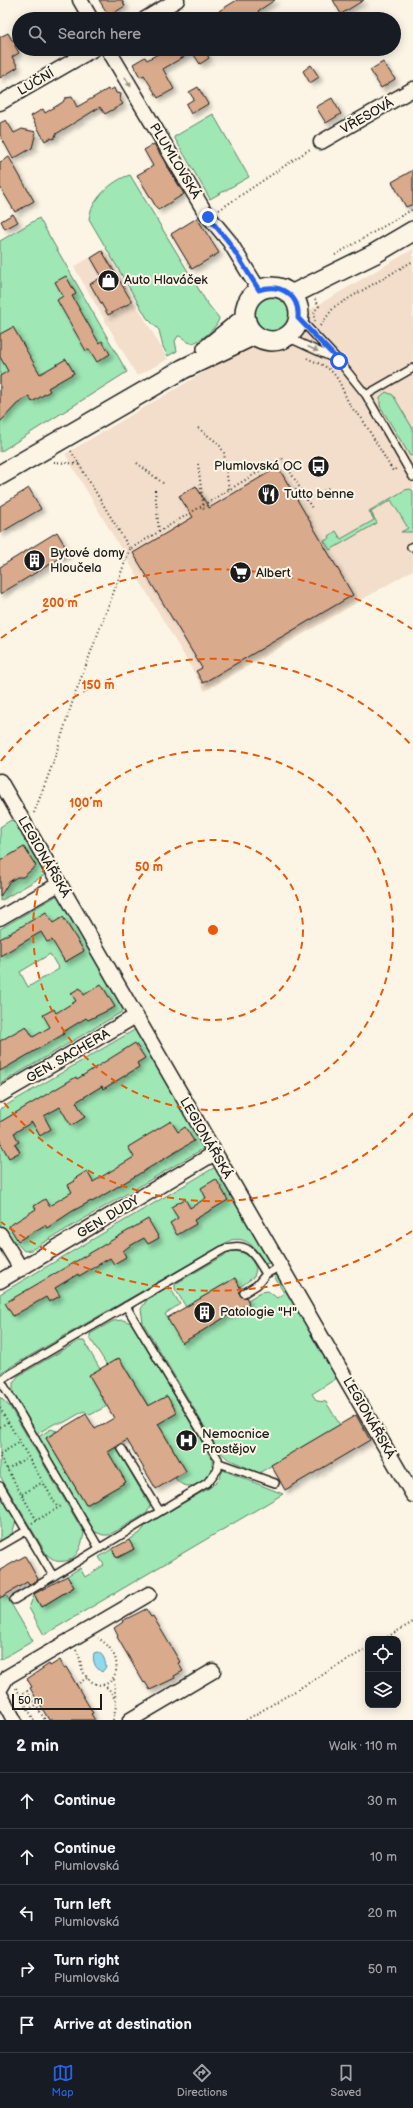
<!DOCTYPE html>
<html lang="en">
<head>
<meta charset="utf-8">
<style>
  body { margin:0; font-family:"Balsamiq Sans",sans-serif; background:#20242c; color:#f1f3f6 }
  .controls { position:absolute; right:12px; bottom:12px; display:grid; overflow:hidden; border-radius:8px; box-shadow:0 2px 10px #0003 }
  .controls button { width:36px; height:36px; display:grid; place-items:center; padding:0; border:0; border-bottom:1px solid #363941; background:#171b24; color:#f1f3f6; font:20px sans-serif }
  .scale { position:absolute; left:12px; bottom:10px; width:90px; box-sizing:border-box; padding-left:4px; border:2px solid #1c1c1c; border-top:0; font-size:11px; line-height:14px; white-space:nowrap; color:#1c1c1c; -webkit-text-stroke:3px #fcf5e5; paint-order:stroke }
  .stop { position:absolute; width:12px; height:12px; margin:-9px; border:3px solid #2563eb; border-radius:50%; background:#fff }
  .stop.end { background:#2563eb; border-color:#fff; box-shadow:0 1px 4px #0008 }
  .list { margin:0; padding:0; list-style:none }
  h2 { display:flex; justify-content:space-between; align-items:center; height:52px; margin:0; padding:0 16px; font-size:17px }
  h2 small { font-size:13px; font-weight:400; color:#9ea1a6 }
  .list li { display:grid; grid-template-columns:26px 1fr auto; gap:12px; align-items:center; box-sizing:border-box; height:56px; padding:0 16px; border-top:1px solid #363941 }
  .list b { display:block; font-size:15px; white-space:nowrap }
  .list p { margin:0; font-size:13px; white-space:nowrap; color:#9ea1a6 }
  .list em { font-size:13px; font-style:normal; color:#9ea1a6 }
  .icon { flex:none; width:22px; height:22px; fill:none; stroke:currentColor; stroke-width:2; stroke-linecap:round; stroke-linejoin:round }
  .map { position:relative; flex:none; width:413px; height:1720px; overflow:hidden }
  .search { position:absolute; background:#171b24; box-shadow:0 2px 10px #0003; left:12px; right:12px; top:12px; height:44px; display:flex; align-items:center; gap:10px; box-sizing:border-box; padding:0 14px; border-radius:22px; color:#9ea1a6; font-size:15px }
  .sheet { height:332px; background:#171b24 }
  nav { display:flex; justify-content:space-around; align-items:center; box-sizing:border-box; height:56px; border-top:1px solid #363941; background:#171b24; font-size:11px; color:#9ea1a6 }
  nav a { display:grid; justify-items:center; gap:2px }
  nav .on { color:#2563eb }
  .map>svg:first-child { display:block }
  .built { fill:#f2deca }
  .green { fill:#9fe7b5; stroke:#5e8268; fill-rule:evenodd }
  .water { fill:#8edaee; stroke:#608e9a }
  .building { fill:#d9aa8b; stroke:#1c1c1c; filter:url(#shadow) }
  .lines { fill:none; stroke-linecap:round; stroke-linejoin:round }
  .service-casing { stroke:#1c1c1c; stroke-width:10 }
  .minor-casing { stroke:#1c1c1c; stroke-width:17 }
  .secondary-casing { stroke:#1c1c1c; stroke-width:22 }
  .path { stroke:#1c1c1c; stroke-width:2; stroke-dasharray:1 3; stroke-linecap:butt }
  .service { stroke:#fcf5e5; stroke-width:7 }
  .minor { stroke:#fcf5e5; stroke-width:14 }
  .secondary { stroke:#fcf5e5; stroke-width:19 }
  .oneway { fill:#97938b }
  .route { stroke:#2563eb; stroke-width:5 }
  .ring { fill:none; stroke:#e8590c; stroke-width:2; stroke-dasharray:7 5 }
  .labels { text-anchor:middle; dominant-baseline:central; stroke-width:4; stroke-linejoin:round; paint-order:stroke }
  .street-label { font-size:13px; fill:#1c1c1c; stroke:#fcf5e5 }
  .poi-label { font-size:13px; fill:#1c1c1c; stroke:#fcf5e5; text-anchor:start }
  .centre { fill:#e8590c; stroke:#fcf5e5; stroke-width:2 }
  .ring-label { font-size:12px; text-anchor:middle; font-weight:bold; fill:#e8590c; stroke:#fcf5e5; stroke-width:4; stroke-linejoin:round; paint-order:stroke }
</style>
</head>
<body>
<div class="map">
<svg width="413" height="1720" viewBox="0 0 413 1720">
  <defs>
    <filter id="shadow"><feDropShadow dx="3.5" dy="3.5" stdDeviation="2" flood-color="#0004"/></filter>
  </defs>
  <rect width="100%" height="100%" fill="#fcf5e5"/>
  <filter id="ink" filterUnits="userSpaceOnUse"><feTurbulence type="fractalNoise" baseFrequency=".025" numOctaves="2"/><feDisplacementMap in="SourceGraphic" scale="8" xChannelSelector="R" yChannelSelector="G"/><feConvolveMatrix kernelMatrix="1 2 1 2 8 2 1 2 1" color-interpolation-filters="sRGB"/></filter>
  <g filter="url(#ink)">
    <!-- built -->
    <path class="built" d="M104 249 168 359 137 376 74 267Z
      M413 249V570L205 691 65 454Z"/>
    <!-- green -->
    <path class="green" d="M213 114 249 177 210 199 174 137Z
      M130 175 207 303 219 318C219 326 200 342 192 343 186 343 183 336 178 336L175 341 177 351 168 356 163 347 159 330 147 318 89 219C91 200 112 180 130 175Z
      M39 218 127 372 0 452V241Z
      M253 315a19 19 0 1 1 38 0a19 19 0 1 1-38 0Z
      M386 392 393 395 413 429V455L410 456 380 406V397Z
      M410 489 413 491V532H401L408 528 391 500 371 512 377 523 330 550 324 541 330 538 329 536 336 531 341 539 374 520 369 511 405 490Z
      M11 820 14 821 45 875 0 901V827Z
      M58 895 125 1010 0 1084V929ZM50 954 59 969 28 987 20 972Z
      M136 1029 206 1147 31 1250 24 1251 16 1242 12 1245 0 1225V1109Z
      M217 1166 273 1262 266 1264C256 1251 250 1236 231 1240L0 1373V1294Z
      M232 1251C245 1251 252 1257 256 1269L254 1277 240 1287 235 1278 186 1307 175 1289V1284Z
      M279 1272 349 1391 344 1390 337 1378 312 1394 317 1401 326 1402 340 1425 259 1473 228 1459 219 1451 143 1323 141 1309 148 1298 166 1287 172 1291 180 1304 165 1314 182 1342 249 1303 248 1300 261 1292 268 1291 277 1298 284 1293 274 1276Z
      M123 1320 131 1323 135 1329 212 1459C215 1479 188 1497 175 1478L186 1471 158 1424 177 1413 167 1396 151 1405 150 1409 119 1358 107 1365 90 1338V1334L113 1321Z
      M79 1341H84L100 1369 90 1375 107 1406 90 1415 84 1411 63 1423H56L36 1434 13 1394V1384L18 1376Z
      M0 1397 10 1407 84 1533C81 1550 75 1564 56 1561L47 1555 0 1476Z
      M51 1429 57 1431 46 1438 86 1505 125 1482 108 1452 116 1447 150 1506 147 1513 109 1535H103L93 1531 38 1437Z
      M223 1470 283 1494 44 1635 29 1608 34 1595 41 1607 73 1588 67 1576 80 1568 85 1577 104 1565 99 1557 112 1549 117 1558 134 1549 129 1540 140 1533 147 1524 211 1487 219 1479Z
      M0 1494 16 1521 12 1534 0 1542Z
      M6 1595 33 1641 0 1660V1598Z"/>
    <!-- water -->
    <path class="water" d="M97 1652C104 1654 105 1661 106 1667L102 1672C95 1668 92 1661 94 1653Z"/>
    <!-- building -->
    <path class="building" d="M99 0H122L125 6 109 16Z
      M237 0H275L258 11 263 19H224L219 11Z
      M333 0H364L341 14Z
      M8 33 12 40 16 41 15 46 19 53 12 57 18 67 0 78V37Z
      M167 49H204L209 58 200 64 192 52 163 69 174 89 158 98 144 75 140 77 133 64 145 57 147 60Z
      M383 62 395 79 381 88 370 70Z
      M311 65 319 77 310 83 303 71Z
      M198 87 208 104 191 114 186 104 194 99 189 92Z
      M114 88 116 93 121 94 120 100 123 104 105 114 100 107 56 134 54 139 50 138 45 141 31 116 43 109 45 113 63 102 65 98 72 97 77 107 108 89 109 91Z
      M332 98 341 114 326 123 316 107Z
      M6 120 14 133 22 129 36 132 32 148 13 159 0 135V123Z
      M154 144 184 194 158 210 137 175 153 166 144 150Z
      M9 157 34 201 15 212 0 187V162Z
      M413 170V204L406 207 392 182Z
      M13 214 18 222 5 229 1 221Z
      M197 218 219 253 192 269 171 234Z
      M102 251 132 302 108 315 90 284 102 277 91 258Z
      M66 276 76 294 72 296 99 343 102 341 110 354 97 362 89 349 86 351 57 300 63 296 55 282Z
      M13 327 40 374 66 359 74 373 48 388 50 391 32 402 29 396 17 404 0 422V376L8 371 0 357V334Z
      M278 467 353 595 203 683 196 671 202 668 133 553 193 517 179 496 196 486 209 508Z
      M29 488 41 509 0 533V506Z
      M57 532 69 553 0 594V567Z
      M24 847 36 866 23 877H17L9 882 0 897V861Z
      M46 912 53 923 63 917 84 951 65 962 52 940 47 942 41 932 0 956V939Z
      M101 984 115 1007 88 1020 86 1018 63 1032 64 1034 0 1071V1041L26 1026 33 1037 50 1027 43 1015 54 1009 56 1013 76 1001 71 993 80 988 84 995Z
      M135 1043 145 1058 137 1063 139 1067 113 1083 103 1089 102 1086 76 1102 85 1117 71 1126 60 1107 44 1116 51 1129 40 1136 32 1122 14 1133 19 1142 15 1144 20 1152 9 1158 0 1142V1122L76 1077 77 1079Z
      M171 1121 178 1132 185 1127 194 1141 92 1202 91 1201 71 1212 47 1228 45 1225 18 1241 9 1226 36 1209 34 1206 45 1199 49 1206 72 1192 68 1185 75 1181 74 1179 87 1171 93 1182 134 1157 128 1147Z
      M216 1179 228 1200 194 1220 196 1224 177 1235 170 1223 178 1218 171 1207 185 1199 190 1208 206 1198 201 1188Z
      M148 1219 159 1238 148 1244 144 1238 128 1247 123 1251 126 1257 114 1264 110 1258 79 1276 78 1274 55 1288 60 1296 49 1302 46 1297 13 1316 5 1303Z
      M235 1278 241 1289 240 1295 246 1297 249 1303 182 1343 167 1318Z
      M119 1358 148 1406 167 1396 177 1413 158 1424 186 1471 156 1489 127 1440 108 1452 126 1482 86 1505 46 1438 86 1414 95 1429 114 1418 89 1375Z
      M356 1415 370 1440 285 1490 271 1465Z
      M129 1540 134 1549 117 1558 112 1549Z
      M25 1556 38 1579 29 1585 27 1582 0 1598V1570Z
      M67 1576 74 1587 41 1607 34 1594Z
      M146 1609 151 1617 153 1616 180 1662 178 1663 183 1671 174 1676 175 1678 150 1690 145 1682 144 1683 117 1637 118 1636 114 1628 123 1622 122 1621Z
      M60 1660 64 1668 66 1667 93 1713 91 1714 95 1720H49L30 1688 32 1687 27 1679 49 1664 50 1666Z"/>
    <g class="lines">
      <defs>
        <path id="service" d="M299 318 339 361 366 395 413 477
          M287 337 335 359
          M366 395 413 368
          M411 547 413 546
          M244 1293 257 1285 266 1274
          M0 1379 99 1548
          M0 1380 224 1249C249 1240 255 1256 266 1274L281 1266
          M122 1449 159 1510
          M219 1463 275 1483
          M0 1486 53 1576
          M0 1546 26 1531
          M14 1600 207 1483 218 1469V1459L126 1306"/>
        <path id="minor" d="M80 0 91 19
          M145 19 177 0
          M108 49 205 212 229 241 259 290
          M0 103 94 49
          M321 142 413 89
          M0 781 413 1495
          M0 918 59 884
          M0 1095 136 1016
          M0 1234 21 1269
          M0 1281 215 1153
          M0 1689 7 1677 149 1594
          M0 1694 14 1720
          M130 1720 213 1671"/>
        <path id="secondary" d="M245 314a27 27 0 1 1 54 0a27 27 0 1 1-54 0Z
          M291 295 374 254 413 231
          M207 349 245 318
          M0 475 183 369 254 335"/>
      </defs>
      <!-- service casing -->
      <use href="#service" class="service-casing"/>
      <!-- minor casing -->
      <use href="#minor" class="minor-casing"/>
      <!-- secondary casing -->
      <use href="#secondary" class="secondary-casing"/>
      <!-- path -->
      <path class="path" d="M219 210 310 149
        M335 255 413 209
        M266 277 283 281
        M315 299 319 306C314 311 313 315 315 321
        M237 306 244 290
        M320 326 334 307 413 261
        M261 349 271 350 286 348
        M307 358C314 362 326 365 332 372 345 385 343 403 361 417L393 471 397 468
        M198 428 219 444 224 453 229 490
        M71 451 130 549 282 458 313 510
        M54 462 79 464
        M137 463 164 484
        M198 464 204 511
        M155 490 159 532
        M292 492 299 488
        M307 501 330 487
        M34 813 53 763 75 694 130 549
        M0 1408 58 1508
        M0 1427 8 1422
        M0 1454 20 1442
        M0 1457 37 1521
        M7 1469 28 1457
        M22 1494 43 1482
        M32 1523 63 1505
        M384 1639 413 1622
        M76 1650C82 1658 79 1668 86 1676 107 1703 136 1662 98 1638
        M76 1685 87 1678
        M103 1685 109 1689 116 1701
        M16 1688 34 1720
        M20 1695 27 1691 45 1720
        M28 1710 36 1705
        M113 1720 116 1706 114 1679
        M246 1720 368 1648"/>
      <!-- service -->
      <use href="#service" class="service"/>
      <!-- minor -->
      <use href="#minor" class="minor"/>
      <!-- secondary -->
      <use href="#secondary" class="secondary"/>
    </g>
    <!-- one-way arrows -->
    <defs><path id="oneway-solid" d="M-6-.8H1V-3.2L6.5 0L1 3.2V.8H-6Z"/></defs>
    <g class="oneway">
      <use href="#oneway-solid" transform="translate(128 82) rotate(59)"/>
      <use href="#oneway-solid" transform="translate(313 349) rotate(25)"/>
    </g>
  </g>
  <g class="lines" filter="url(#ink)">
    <!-- route -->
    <path class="route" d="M208 217 228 241 259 290C280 283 300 295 298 318L339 361"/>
  </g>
  <!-- distance rings -->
  <g class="ring">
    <circle cx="213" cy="930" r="90"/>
    <circle cx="213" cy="930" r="180"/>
    <path d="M413 1113A271 271 0 0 1 1 1099M1 761A271 271 0 0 1 413 747"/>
    <path d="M412 1231A361 361 0 0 1 1 1222M1 638A361 361 0 0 1 412 629"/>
  </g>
  <!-- icons -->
  <defs>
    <symbol id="shop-disc" viewBox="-11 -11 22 22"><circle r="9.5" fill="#1c1c1c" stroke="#fcf5e5"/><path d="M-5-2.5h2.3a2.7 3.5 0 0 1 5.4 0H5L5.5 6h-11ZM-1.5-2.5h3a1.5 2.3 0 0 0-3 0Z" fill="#fff"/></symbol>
    <symbol id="bus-disc" viewBox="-11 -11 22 22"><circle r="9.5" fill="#1c1c1c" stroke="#fcf5e5"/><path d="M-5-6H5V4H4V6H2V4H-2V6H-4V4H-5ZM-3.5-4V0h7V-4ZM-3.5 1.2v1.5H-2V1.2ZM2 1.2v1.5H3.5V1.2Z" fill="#fff"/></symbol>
    <symbol id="restaurant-disc" viewBox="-11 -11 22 22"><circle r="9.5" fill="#1c1c1c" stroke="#fcf5e5"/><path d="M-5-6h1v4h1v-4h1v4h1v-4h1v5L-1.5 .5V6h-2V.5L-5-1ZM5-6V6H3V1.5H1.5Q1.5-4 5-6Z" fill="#fff"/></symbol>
    <symbol id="building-disc" viewBox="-11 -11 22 22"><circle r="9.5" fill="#1c1c1c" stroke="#fcf5e5"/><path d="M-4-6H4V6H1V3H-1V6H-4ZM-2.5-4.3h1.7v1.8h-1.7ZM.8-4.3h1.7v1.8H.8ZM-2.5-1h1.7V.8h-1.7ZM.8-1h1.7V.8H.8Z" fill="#fff"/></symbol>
    <symbol id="supermarket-disc" viewBox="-11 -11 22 22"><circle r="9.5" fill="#1c1c1c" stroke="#fcf5e5"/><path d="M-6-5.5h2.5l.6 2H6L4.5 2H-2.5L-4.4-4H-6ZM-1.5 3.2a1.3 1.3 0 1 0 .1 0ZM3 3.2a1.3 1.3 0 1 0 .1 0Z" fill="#fff"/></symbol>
    <symbol id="hospital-disc" viewBox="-11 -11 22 22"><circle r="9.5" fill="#1c1c1c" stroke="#fcf5e5"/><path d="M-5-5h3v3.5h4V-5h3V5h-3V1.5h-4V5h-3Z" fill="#fff"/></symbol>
  </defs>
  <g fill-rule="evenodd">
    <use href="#shop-disc" x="96" y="268" width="25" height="25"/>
    <use href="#bus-disc" x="306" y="454" width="25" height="25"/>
    <use href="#restaurant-disc" x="256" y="482" width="25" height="25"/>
    <use href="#building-disc" x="22" y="548" width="25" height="25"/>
    <use href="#supermarket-disc" x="228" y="560" width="25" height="25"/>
    <use href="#building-disc" x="192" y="1300" width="25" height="25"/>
    <use href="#hospital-disc" x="174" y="1428" width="25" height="25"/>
  </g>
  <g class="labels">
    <!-- street labels -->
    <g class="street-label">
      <text transform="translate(36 82) rotate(-30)">LUČNÍ</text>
      <text transform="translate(367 116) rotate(-30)">VŘESOVÁ</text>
      <text transform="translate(175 161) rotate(59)">PLUMLOVSKÁ</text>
      <text transform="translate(44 857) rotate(60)">LEGIONÁŘSKÁ</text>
      <text transform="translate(68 1056) rotate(-30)">GEN. SACHERA</text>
      <text transform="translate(206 1138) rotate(60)">LEGIONÁŘSKÁ</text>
      <text transform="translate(108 1217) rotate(-31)">GEN. DUDY</text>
      <text transform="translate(369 1418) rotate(60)">LEGIONÁŘSKÁ</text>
    </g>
    <!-- poi labels -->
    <g class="poi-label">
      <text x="124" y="280">Auto Hlaváček</text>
      <text x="302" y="466" text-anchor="end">Plumlovská OC</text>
      <text x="284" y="494">Tutto benne</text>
      <text x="50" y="553">Bytové domy<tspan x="50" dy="15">Hloučela</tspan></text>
      <text x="256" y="573">Albert</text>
      <text x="220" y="1312">Patologie "H"</text>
      <text x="202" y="1434">Nemocnice<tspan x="202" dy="15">Prostějov</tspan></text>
    </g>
  </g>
  <circle cx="213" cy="930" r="6" class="centre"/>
  <g class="ring-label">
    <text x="60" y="607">200 m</text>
    <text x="98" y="689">150 m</text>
    <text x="86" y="807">100 m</text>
    <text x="149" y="871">50 m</text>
  </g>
</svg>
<div class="controls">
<button><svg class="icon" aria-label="locate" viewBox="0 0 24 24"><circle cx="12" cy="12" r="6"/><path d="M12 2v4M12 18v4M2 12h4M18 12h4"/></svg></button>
<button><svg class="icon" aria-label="layers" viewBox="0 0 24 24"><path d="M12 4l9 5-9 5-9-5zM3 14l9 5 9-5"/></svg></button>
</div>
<div class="scale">50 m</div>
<div class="stop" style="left:339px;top:361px"></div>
<div class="stop end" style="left:208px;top:217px"></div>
<div class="search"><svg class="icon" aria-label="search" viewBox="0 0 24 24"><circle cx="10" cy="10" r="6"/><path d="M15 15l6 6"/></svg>Search here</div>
</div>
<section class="sheet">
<h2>2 min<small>Walk · 110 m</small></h2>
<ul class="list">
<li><svg class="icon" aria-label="ahead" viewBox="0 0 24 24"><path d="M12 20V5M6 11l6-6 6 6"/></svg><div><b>Continue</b></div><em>30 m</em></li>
<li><svg class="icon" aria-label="ahead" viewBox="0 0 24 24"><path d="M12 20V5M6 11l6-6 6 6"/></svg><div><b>Continue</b><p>Plumlovská</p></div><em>10 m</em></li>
<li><svg class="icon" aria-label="left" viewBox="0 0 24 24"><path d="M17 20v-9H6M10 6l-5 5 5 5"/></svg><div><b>Turn left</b><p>Plumlovská</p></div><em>20 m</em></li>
<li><svg class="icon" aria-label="right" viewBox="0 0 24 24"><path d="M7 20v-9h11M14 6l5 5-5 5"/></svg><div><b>Turn right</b><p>Plumlovská</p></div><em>50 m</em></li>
<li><svg class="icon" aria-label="arrive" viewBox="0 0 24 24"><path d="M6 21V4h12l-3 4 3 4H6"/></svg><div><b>Arrive at destination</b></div></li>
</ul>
</section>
<nav>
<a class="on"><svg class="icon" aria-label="map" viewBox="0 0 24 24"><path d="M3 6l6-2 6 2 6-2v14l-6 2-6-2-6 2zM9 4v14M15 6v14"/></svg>Map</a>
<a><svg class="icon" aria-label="directions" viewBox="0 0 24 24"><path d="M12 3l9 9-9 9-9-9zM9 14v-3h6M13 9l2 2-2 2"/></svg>Directions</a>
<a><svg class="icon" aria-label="saved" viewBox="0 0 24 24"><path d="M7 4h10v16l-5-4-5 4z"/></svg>Saved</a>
</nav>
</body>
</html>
